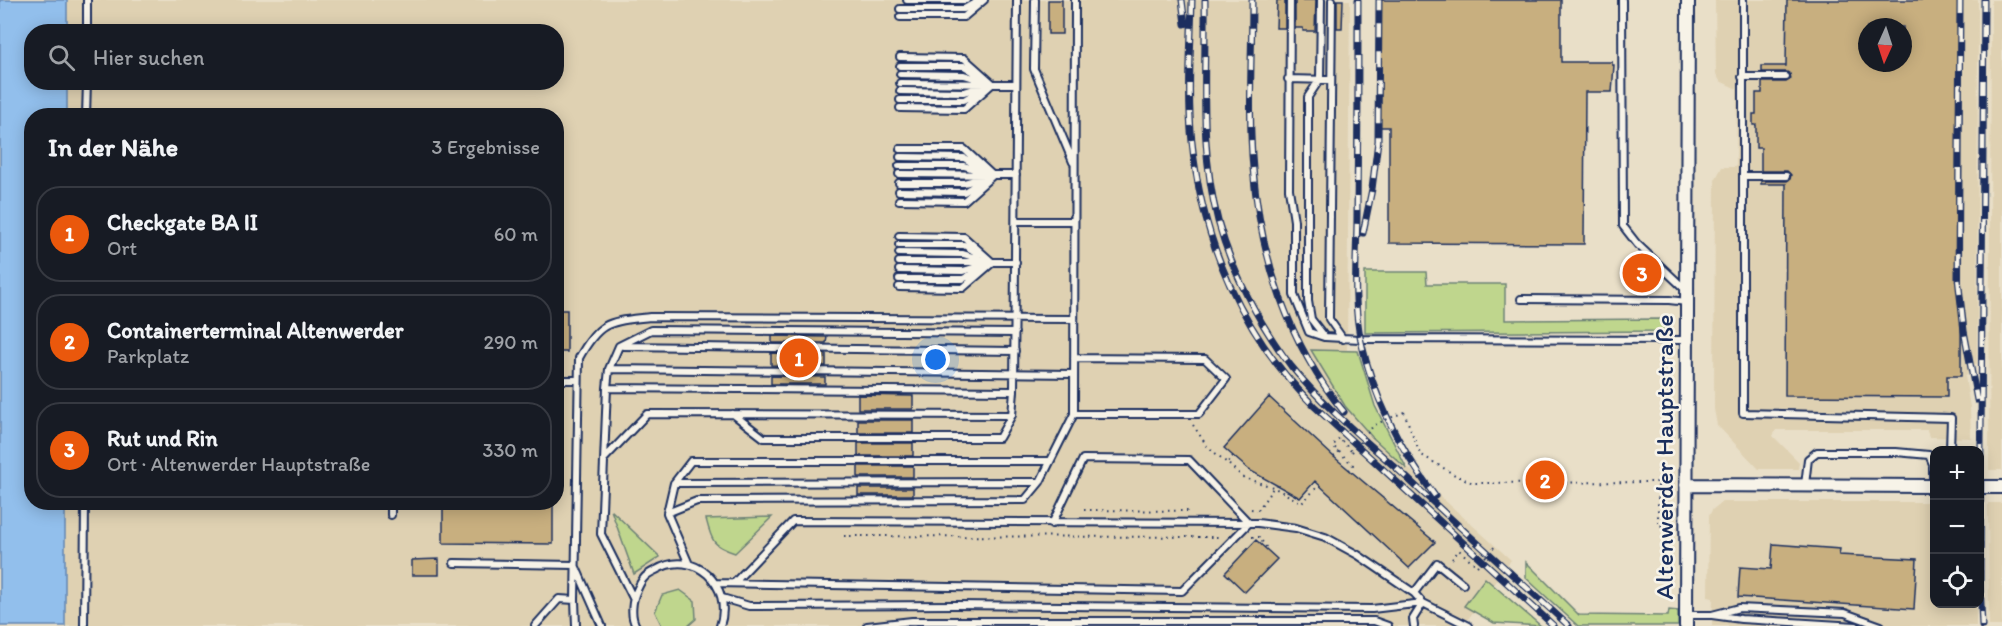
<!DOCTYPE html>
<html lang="de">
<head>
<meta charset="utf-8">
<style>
  body { margin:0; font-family:Itim,sans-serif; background:#242831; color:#f1f3f6 }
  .controls { position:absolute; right:18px; bottom:18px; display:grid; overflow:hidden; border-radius:12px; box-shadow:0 3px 15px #0003 }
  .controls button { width:54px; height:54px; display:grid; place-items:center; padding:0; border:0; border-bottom:2px solid #363941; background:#171b24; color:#f1f3f6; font:30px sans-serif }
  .compass { position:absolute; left:1858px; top:18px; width:54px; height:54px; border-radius:50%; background:#171b24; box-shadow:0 3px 15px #0003; rotate:183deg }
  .you { position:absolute; left:936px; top:360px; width:21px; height:21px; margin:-15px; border:4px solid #fff; border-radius:50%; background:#1a73e8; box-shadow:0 0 0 9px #1a73e833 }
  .badge { display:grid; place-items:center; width:39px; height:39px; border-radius:50%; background:#ea580c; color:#fff; font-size:20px; font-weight:700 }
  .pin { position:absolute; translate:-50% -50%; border:3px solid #fff; box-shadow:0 2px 6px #0006 }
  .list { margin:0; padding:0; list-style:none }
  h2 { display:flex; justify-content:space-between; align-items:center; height:78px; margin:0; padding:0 24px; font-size:26px }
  h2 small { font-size:20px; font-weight:400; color:#9ea1a6 }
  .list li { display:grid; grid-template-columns:39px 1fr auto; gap:18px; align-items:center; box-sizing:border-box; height:96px; margin:0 12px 12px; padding:0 12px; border:2px solid #363941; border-radius:24px }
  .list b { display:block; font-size:22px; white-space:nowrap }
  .list p { margin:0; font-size:20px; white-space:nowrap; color:#9ea1a6 }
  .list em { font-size:20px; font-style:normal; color:#9ea1a6 }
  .icon { flex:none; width:33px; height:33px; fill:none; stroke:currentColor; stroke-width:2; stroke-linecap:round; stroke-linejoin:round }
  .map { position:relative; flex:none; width:2002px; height:626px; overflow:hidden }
  .search { position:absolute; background:#171b24; box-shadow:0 3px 15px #0003; left:24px; top:24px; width:540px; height:66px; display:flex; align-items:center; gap:15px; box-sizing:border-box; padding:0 21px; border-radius:24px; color:#9ea1a6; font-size:22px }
  .panel { position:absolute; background:#171b24; box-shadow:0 3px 15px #0003; left:24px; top:108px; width:540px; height:402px; border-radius:24px }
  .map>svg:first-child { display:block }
  .built { fill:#dfd1b2; fill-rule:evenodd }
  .green { fill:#bfd68d; stroke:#6d8276; stroke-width:1.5 }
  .water { fill:#92bfec; stroke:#6285b3; stroke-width:1.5 }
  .building { fill:#c8af7f; stroke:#1b2f5e; stroke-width:1.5; fill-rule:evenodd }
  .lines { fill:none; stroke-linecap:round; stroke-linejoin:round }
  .service-casing { stroke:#1b2f5e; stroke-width:10 }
  .minor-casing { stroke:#1b2f5e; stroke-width:16 }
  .path { stroke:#1b2f5e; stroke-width:2; stroke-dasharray:1.5 4.5; stroke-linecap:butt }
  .service { stroke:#f7f3e8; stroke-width:6 }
  .minor { stroke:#f7f3e8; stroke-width:12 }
  .rail-casing { stroke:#1b2f5e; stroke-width:7 }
  .rail { stroke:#f7f3e8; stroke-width:4.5; stroke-dasharray:14; stroke-linecap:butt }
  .path-bridge { stroke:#1b2f5e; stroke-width:2; stroke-dasharray:1.5 4.5; stroke-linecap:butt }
  .labels { text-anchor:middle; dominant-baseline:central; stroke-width:5; stroke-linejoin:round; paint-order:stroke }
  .street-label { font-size:26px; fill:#1b2f5e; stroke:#f7f3e8 }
</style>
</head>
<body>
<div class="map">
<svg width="2002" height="626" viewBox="0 0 2002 626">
  <rect width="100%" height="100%" fill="#e9dfc8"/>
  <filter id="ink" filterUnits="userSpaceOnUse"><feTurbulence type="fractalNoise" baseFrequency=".0167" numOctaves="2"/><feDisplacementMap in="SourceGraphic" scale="12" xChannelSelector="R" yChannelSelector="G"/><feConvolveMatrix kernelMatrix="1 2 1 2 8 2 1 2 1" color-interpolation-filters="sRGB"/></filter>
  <g filter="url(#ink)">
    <!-- built -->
    <path class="built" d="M67 0H1350L1347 351 1365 382 1391 452 1511 560 1463 626H65V503L556 502V116L67 115V83L556 82V32L67 31Z
      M1715 0H1978L1977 363 1965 376 1970 408 1971 438 1929 437 1927 430H1776L1773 436 1799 462 1798 469H1759L1717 425 1714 409 1715 180 1722 167H1736L1737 89 1720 81 1716 74ZM1867 27H1903V63H1867Z
      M1991 0H2002V470H1989Z
      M1722 502H1934V604H1976V626H1712L1713 598 1708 597 1709 516 1712 510Z
      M1988 503H2002V626H1989Z"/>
    <!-- green -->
    <path class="green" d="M1365 272H1426L1427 284H1505V320L1665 319 1664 331 1365 333Z
      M1311 350 1358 351 1375 406 1407 469 1372 437 1345 406Z
      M611 510 660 557 634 574Z
      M772 517 735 553C713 546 712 542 706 519Z
      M1526 562 1579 615 1668 616 1669 610 1678 611V626H1578L1526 578Z
      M1485 578 1541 626 1494 623 1464 606Z
      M680 590 695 601 696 619 688 626H662L655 612 662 595Z"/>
    <!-- water -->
    <path class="water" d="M0 0H67V31L32 32V82L67 83V115L32 116V502L65 503V626H0Z"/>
    <!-- building -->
    <path class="building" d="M1048 0H1062V34H1048Z
      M1277 0H1285V28H1276Z
      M1295 0H1316L1315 31H1303V28H1295Z
      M1337 0H1343L1342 28H1337Z
      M1380 0H1561V62H1612V65H1614L1612 92H1585L1584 244 1389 243V127H1380Z
      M1787 0H1962L1961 376H1947V397L1785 396 1786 184H1761V181H1787L1790 179 1791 175 1787 171H1761V148H1756V125H1753V114H1756V93H1762V82H1786L1791 79 1790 74 1787 72H1762V66H1786ZM1867 27H1903V63H1867Z
      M556 310H567V352H556Z
      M772 336 827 337 826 343H772Z
      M771 353 826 354V366L771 365Z
      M771 376 825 377V384H771Z
      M858 395 913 396V409H858Z
      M1269 397 1334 457 1435 542 1409 568 1315 481 1300 498 1249 470 1224 448Z
      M858 420H913V433H858Z
      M858 443H913V456H858Z
      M858 466H913V477H858Z
      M858 488H913V495H858Z
      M443 502H553V544L443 543Z
      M1256 540 1277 559 1245 592 1225 573Z
      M1773 544 1840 549 1839 555 1917 559 1914 609 1738 597 1740 567 1771 569Z
      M439 559V575H412V560Z"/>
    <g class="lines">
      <defs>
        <path id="service" d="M907 0H966
          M1035 0 1034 69 1073 162
          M1290 0 1289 189 1294 221V295L1309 332 1324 337
          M1321 0 1320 79 1308 97V301L1311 319 1325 337 1360 339 1687 340
          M1332 0 1329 319 1343 339
          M1622 0 1623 226 1637 244 1687 291
          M1743 0V413L1951 418 1950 450
          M900 9H964L980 0
          M900 17H964L984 0
          M87 32V0
          M900 57 964 58 992 83
          M900 66H964L979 75
          M900 74 964 75 984 81
          M1742 77H1786
          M1288 79 1330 80
          M900 83 1016 84
          M900 91 964 92 984 86
          M900 100H964L979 91
          M900 108 964 109 992 84
          M86 116 87 82
          M900 149H964L992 175
          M900 157 964 158 979 167
          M899 166H964L983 172
          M899 174 1016 175
          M1743 176H1786
          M899 183H964L983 178
          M899 191 964 192 979 183
          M899 200 964 201 992 176
          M1016 221H1074
          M899 236 964 237 992 262
          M899 245H964L979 254
          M899 253 963 254 983 260
          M899 262H1016
          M899 270 963 271 983 265
          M899 279H963L979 270
          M899 287 963 288 992 263
          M1521 299 1669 300 1687 302
          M623 346 1015 351
          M1074 358 1205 359 1226 379 1199 414H1074
          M609 369 1074 374
          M556 380H578
          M607 388 609 369 619 346 651 330 1015 333
          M733 414 764 438H999L1012 415 1014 391
          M604 459 647 414 1012 415
          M674 483 1040 482
          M1805 485 1808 459 1817 452H1896L1929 455 1933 464V486
          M667 513 697 501 1025 500 1040 482 1074 414 1075 0
          M391 515V502
          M688 562 667 513 674 483 691 461H1050
          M454 563 575 565 602 626
          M735 582 793 521 1258 523 1296 528 1325 537 1358 555 1414 593 1423 603 1469 626
          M716 583 1182 591 1249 523 1189 460 1083 459 1052 524
          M1414 593 1437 563 1463 584
          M633 598 601 534 607 388 1014 391 1017 0
          M722 598 749 606 956 605 1372 609 1423 603
          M1686 615H1712L1741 619 1856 626
          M1712 615 1739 608 1845 613 1881 626
          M84 626 85 502
          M535 626 559 599 575 600
          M576 626 575 600 579 358C600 320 609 322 650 317L1074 319
          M636 626C630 616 632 600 637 590 639 586 641 581 644 578 647 574 652 572 656 570 694 547 734 586 720 626
          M867 626 912 621H1374L1388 626
          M1414 626 1413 619 1423 603"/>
        <path id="minor" d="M1686 485 1934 486
          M1980 487H2002
          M1686 626 1688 0"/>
      </defs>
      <!-- service casing -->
      <use href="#service" class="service-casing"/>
      <!-- minor casing -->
      <use href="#minor" class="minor-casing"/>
      <!-- path -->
      <path class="path" d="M1404 412 1420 454 1455 475 1473 483 1658 482V525L1674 528
        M1193 425 1207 446 1227 463
        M1233 456 1227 463 1244 478 1273 487 1302 503 1319 485
        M1334 457 1339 451
        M1349 470 1353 465 1333 446 1339 438 1352 452
        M1251 509 1258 510
        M1084 510 1192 511
        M1258 510 1275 485
        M844 536 1222 537
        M1252 537H1259L1268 550
        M1452 559 1459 550 1477 566"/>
      <!-- service -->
      <use href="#service" class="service"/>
      <!-- minor -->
      <use href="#minor" class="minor"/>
      <defs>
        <path id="rail" d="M1182 0 1185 24
          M1192 0C1191 47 1187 95 1192 142 1202 242 1242 335 1314 406L1554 626
          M1205 0C1206 74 1199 148 1218 221 1232 272 1259 324 1291 366 1324 407 1366 441 1405 476 1459 527 1514 576 1569 626
          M1252 0C1252 55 1248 113 1253 168 1260 255 1288 344 1344 412
          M1358 0C1358 71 1358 143 1357 214 1357 256 1352 301 1361 341 1374 399 1400 449 1435 496
          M1960 0 1958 278 1964 331 1977 400
          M1363 233 1372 189 1378 141 1379 0
          M1982 626 1980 584 1984 0"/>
      </defs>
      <!-- rail casing -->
      <use href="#rail" class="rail-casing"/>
      <!-- rail -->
      <use href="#rail" class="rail"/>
      <!-- path-bridge -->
      <path class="path-bridge" d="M1352 452 1374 425 1404 412
        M1477 566 1497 544"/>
    </g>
  </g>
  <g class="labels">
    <!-- street labels -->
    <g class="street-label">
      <text transform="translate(1664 457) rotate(-90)">Altenwerder Hauptstraße</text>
    </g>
  </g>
</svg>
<div class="controls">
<button>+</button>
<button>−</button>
<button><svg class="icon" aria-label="locate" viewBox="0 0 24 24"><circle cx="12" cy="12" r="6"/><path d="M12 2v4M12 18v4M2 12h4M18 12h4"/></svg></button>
</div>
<svg class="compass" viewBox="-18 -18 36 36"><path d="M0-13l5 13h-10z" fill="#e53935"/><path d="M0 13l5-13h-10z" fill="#9ea1a6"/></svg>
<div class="you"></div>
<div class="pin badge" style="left:799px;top:358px">1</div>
<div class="pin badge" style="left:1545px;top:480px">2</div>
<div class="pin badge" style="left:1642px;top:273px">3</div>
<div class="search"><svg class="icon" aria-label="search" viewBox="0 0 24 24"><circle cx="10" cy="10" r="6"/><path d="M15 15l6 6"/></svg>Hier suchen</div>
<section class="panel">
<h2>In der Nähe<small>3 Ergebnisse</small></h2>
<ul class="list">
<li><span class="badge">1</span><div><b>Checkgate BA II</b><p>Ort</p></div><em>60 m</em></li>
<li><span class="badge">2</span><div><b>Containerterminal Altenwerder</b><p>Parkplatz</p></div><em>290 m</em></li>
<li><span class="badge">3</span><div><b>Rut und Rin</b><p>Ort · Altenwerder Hauptstraße</p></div><em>330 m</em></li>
</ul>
</section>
</div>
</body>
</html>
